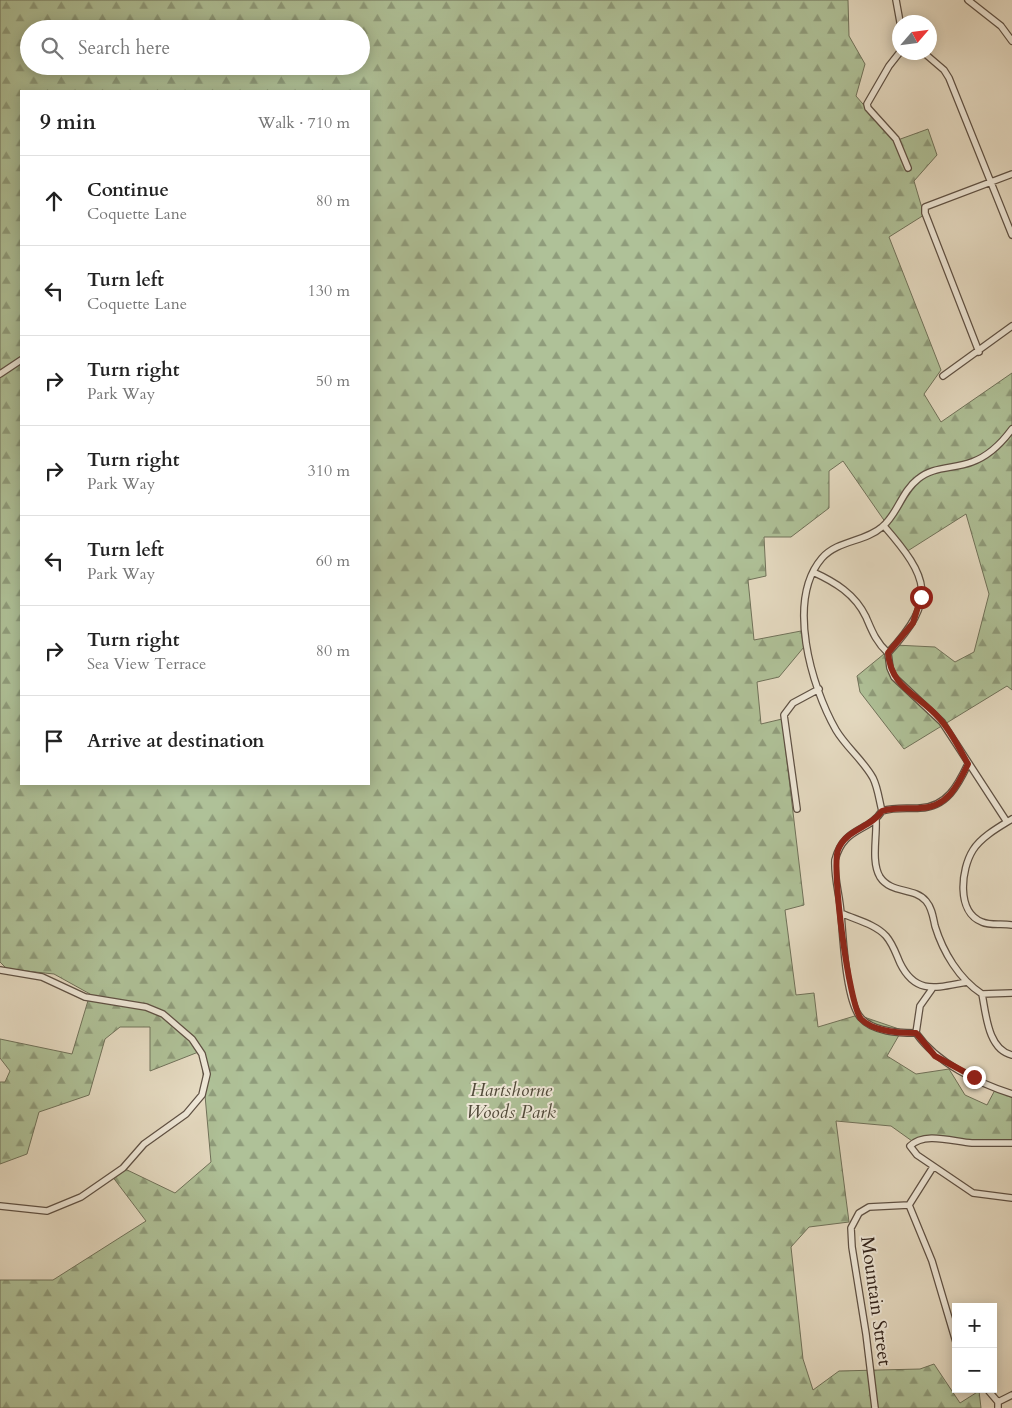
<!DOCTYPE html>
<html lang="en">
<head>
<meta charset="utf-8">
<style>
  body { margin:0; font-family:Cardo,serif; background:#f6f6f6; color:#222 }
  .controls { position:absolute; right:15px; bottom:15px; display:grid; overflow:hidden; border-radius:0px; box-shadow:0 2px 12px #0003 }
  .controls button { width:45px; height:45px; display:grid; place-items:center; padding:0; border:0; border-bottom:1px solid #e0e0e0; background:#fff; color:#222; font:25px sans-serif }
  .compass { position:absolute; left:892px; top:15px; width:45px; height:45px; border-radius:50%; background:#fff; box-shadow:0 2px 12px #0003; rotate:62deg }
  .stop { position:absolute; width:15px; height:15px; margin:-11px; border:4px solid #8f2418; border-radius:50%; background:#fff }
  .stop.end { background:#8f2418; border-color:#fff; box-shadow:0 1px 5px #0008 }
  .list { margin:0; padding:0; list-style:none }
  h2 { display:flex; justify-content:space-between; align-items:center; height:65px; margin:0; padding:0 20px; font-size:21px }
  h2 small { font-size:16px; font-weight:400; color:#767676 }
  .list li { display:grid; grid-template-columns:32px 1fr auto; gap:15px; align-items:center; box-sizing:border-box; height:90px; padding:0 20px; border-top:1px solid #e0e0e0 }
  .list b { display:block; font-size:19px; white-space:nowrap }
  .list p { margin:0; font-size:16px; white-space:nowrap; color:#767676 }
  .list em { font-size:16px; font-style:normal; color:#767676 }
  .icon { flex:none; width:28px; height:28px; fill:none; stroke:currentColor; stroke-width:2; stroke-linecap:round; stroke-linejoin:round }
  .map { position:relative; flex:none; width:1012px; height:1408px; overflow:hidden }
  .search { position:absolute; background:#fff; box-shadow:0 2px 12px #0003; left:20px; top:20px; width:350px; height:55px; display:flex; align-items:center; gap:12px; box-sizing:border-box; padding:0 18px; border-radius:28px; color:#767676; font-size:19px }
  .panel { position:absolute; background:#fff; box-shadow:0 2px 12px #0003; left:20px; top:90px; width:350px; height:695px; border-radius:0px }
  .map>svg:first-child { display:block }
  .forest { fill:url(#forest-firs); stroke:#70725a; fill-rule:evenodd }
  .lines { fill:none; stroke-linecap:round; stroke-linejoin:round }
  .street-casing { stroke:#5f5144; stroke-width:8 }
  .street { stroke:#eee7d7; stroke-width:5.5 }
  .route { stroke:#8f2418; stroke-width:6 }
  .labels { text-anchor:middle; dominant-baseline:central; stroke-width:4; stroke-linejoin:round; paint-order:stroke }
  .park-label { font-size:19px; font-style:italic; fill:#514a3a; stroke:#eee7d7 }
  .street-label { font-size:19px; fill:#32231b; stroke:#eee7d7 }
</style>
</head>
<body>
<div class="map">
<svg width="1012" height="1408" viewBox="0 0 1012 1408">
  <defs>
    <pattern id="forest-firs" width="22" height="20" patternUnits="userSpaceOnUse" patternTransform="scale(1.25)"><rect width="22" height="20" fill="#afc198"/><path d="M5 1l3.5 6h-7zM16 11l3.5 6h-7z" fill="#8f9c7b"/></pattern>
  </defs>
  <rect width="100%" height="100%" fill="#e5dac1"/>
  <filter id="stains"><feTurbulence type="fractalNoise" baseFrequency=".004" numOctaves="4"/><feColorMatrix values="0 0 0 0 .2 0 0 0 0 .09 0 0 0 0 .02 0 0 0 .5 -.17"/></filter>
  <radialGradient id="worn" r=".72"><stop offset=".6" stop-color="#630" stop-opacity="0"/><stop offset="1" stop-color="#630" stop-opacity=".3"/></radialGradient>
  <!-- forest -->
  <path class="forest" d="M0 0H848L849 36 865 64 856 96 895 141 928 129 937 155 914 181 924 215 889 237 941 370 924 394 941 422 1012 373V690L1007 686 904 749 860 692 857 676 895 645 935 647 955 662 974 652 989 594 966 514 906 552 843 461 829 471V508L791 537H764L766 576 748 580 754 640 801 631 804 647 779 677 757 682 761 724 782 719 804 905 785 910 796 995 814 993 818 1027 858 1015 902 1030 887 1056 916 1074 949 1069 965 1095 987 1105 996 1088 1012 1093V1142L912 1141 891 1126 836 1121 849 1222 809 1227 791 1247 803 1359 813 1390 839 1371 920 1369 934 1364 960 1403 979 1391 981 1408H0V1280H53L146 1221 112 1176 121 1167 175 1193 211 1162 201 1051 150 1071V1027H120L105 1039 89 1095 39 1112 27 1154 0 1164V1082H5L10 1071 0 1058V1039L72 1054 90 994 54 974 7 969 0 962ZM29 29H361V66H29ZM21 91H369V784H21Z"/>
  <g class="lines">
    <defs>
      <path id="street" d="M896 0 900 22
        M968 0 1001 26 1012 41
        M900 52 889 66 867 104 868 108 896 139 908 168
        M923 52 944 70 949 78 1012 235
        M979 352 925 213V207L1012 174
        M0 374 21 360
        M943 376 1012 326
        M884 526C929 578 938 599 888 653L890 668 894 677 942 722 1007 822
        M813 572C835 582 855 594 866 617 872 631 876 642 888 653
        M797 809 784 715 793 703 819 689
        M882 811C879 800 878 788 873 778 863 760 846 747 836 730 811 686 786 600 822 558 838 540 865 542 882 527 898 514 901 492 918 479 933 466 954 469 972 462 989 456 1001 444 1012 429
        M1012 819C999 827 981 837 973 850 961 869 956 912 982 922 991 926 1002 923 1012 925
        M876 820C877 837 871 862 880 877 891 894 914 887 926 901 932 908 933 917 935 926 943 952 959 979 982 994
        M841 913C856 920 875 924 886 936 893 944 896 954 900 963 916 996 938 987 967 982
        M0 970 42 977 85 997 146 1007 163 1014 192 1039 202 1054 207 1074 202 1095 186 1114 144 1144 123 1168 81 1197 47 1211 0 1206
        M932 989 920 1006 916 1033C937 1063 978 1083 1012 1094
        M982 994C986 1014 988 1050 1012 1055
        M982 994 1012 993
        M916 1033C899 1033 873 1032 861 1018 846 1002 843 937 841 914 840 896 834 879 835 860 844 826 868 833 882 811 895 807 906 809 920 808 947 807 958 785 968 764
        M1012 1143C999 1143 985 1143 972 1143 954 1142 925 1131 910 1146L917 1155 973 1193 1012 1198
        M909 1205 932 1261 956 1342
        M987 1389 998 1402V1408
        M998 1402 1012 1395
        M875 1408 866 1334 852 1247 851 1228 859 1213 869 1207 909 1205 933 1167"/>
    </defs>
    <!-- street casing -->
    <use href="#street" class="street-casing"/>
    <!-- street -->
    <use href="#street" class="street"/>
  </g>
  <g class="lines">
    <!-- route -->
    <path class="route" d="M921 597 913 623 888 653C891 688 918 694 939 718 951 731 959 748 968 764 958 785 948 807 920 808 906 809 895 807 882 811 871 828 846 829 838 850 831 868 849 1005 861 1019 874 1032 899 1033 916 1033L935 1056 974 1077"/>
  </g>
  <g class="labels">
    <!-- park labels -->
    <g class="park-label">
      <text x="511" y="1090">Hartshorne<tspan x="511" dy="22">Woods Park</tspan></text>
    </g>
    <!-- street labels -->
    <g class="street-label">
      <text transform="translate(876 1301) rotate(82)">Mountain Street</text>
    </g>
  </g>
  <rect width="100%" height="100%" filter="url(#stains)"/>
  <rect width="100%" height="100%" fill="url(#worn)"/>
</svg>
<div class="controls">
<button>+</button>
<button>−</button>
</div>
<svg class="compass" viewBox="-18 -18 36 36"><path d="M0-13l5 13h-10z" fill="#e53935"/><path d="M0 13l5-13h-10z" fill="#767676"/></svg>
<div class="stop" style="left:921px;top:597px"></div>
<div class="stop end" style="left:974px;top:1077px"></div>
<div class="search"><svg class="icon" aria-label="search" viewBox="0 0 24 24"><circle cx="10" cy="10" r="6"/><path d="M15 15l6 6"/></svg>Search here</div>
<section class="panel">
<h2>9 min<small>Walk · 710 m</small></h2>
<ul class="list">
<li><svg class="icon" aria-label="ahead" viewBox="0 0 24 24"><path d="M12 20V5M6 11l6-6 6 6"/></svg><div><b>Continue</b><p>Coquette Lane</p></div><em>80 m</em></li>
<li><svg class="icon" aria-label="left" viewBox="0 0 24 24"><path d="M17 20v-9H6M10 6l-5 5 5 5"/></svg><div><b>Turn left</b><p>Coquette Lane</p></div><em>130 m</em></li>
<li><svg class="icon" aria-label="right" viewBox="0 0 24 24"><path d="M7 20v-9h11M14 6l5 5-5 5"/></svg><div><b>Turn right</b><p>Park Way</p></div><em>50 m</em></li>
<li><svg class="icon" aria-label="right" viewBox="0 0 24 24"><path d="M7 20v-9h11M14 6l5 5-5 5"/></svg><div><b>Turn right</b><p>Park Way</p></div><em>310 m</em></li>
<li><svg class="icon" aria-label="left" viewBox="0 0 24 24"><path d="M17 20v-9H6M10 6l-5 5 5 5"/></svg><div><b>Turn left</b><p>Park Way</p></div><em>60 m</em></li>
<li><svg class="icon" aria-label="right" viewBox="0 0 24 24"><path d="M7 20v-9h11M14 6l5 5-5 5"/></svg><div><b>Turn right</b><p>Sea View Terrace</p></div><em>80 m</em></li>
<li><svg class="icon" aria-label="arrive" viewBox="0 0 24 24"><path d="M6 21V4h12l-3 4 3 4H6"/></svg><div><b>Arrive at destination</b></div></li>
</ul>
</section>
</div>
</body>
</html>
